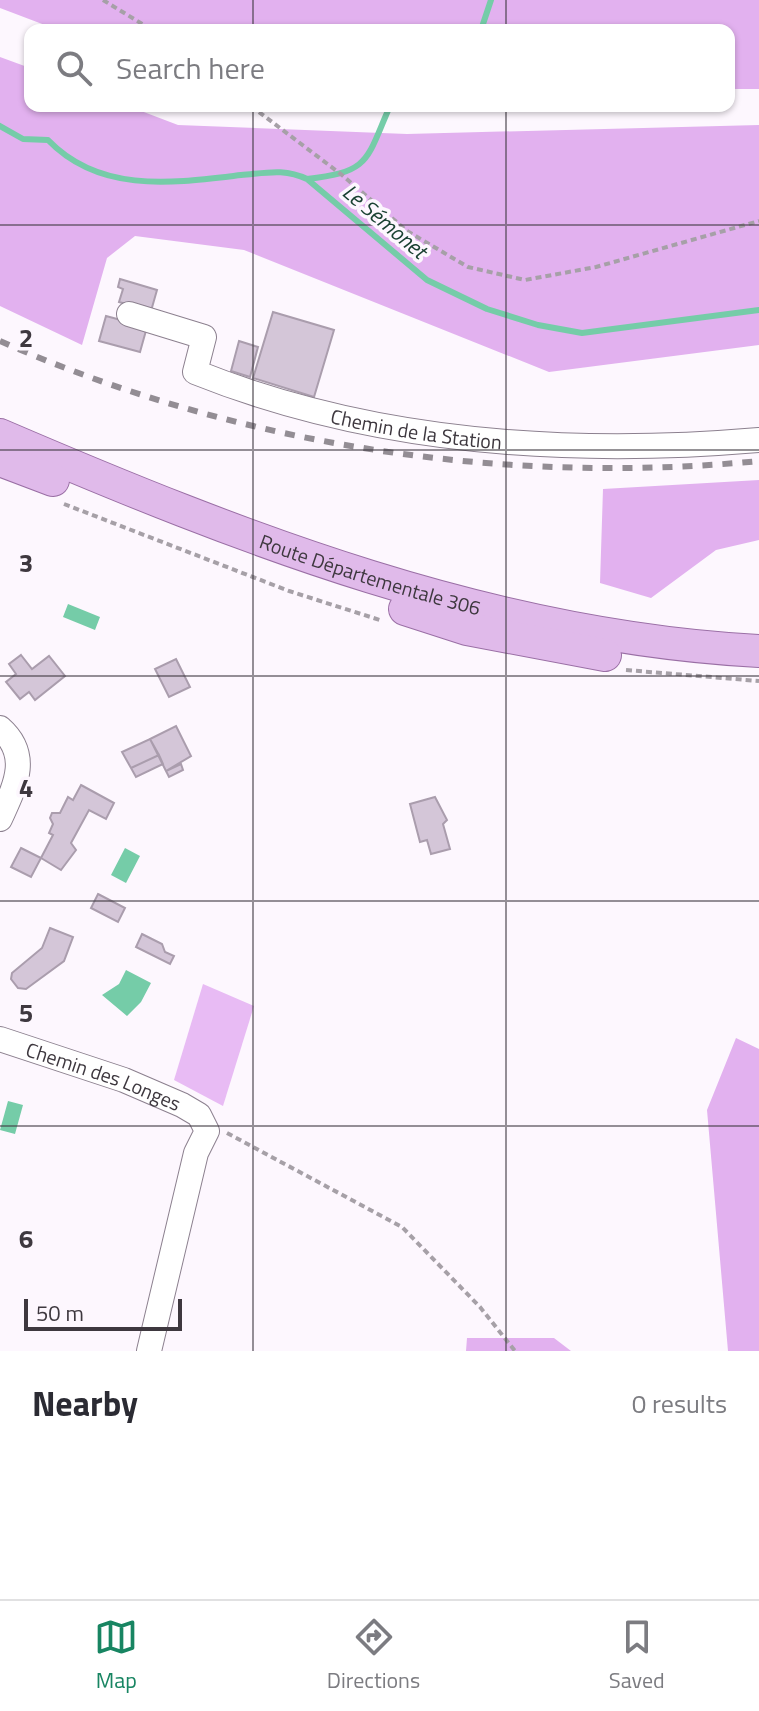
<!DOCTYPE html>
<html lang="en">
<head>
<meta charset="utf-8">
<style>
  body { margin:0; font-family:"Titillium Web",sans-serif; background:#f7f7f7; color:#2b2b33 }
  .scale { position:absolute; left:24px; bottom:20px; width:158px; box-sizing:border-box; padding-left:8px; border:4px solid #3e383f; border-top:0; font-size:22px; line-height:28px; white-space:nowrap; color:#3e383f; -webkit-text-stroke:6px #fdf7fe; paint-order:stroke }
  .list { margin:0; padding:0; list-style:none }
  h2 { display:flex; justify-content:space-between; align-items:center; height:104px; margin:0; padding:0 32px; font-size:34px }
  h2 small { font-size:26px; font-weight:400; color:#7c7c81 }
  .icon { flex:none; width:44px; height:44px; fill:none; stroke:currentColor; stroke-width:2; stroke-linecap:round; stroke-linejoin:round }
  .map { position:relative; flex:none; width:759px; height:1351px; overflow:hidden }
  .search { position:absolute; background:#fff; box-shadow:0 2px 6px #0004; left:24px; right:24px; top:24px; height:88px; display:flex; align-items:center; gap:20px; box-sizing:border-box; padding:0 28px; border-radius:16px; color:#7c7c81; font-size:30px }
  .sheet { height:248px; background:#fff }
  nav { display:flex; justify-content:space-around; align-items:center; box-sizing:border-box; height:112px; border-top:2px solid #e1e1e2; background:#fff; font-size:22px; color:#7c7c81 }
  nav a { display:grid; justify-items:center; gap:4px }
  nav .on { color:#188562 }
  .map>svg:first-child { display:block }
  .green { fill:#e8bbf4 }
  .forest { fill:#e2b1ef }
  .water { fill:#75cca8 }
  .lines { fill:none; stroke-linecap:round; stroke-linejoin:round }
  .stream { stroke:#75cca8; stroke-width:6 }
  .building { fill:#d4c6d8; stroke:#aa9dad; stroke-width:2 }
  .minor-casing { stroke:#8c808f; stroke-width:26 }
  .major-casing { stroke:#9a6fa5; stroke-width:34 }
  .path { stroke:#a6a0a7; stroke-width:4; stroke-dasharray:6 4; stroke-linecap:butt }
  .minor { stroke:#fff; stroke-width:24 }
  .major { stroke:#e0baea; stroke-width:32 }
  .rail { stroke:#938d94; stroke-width:6; stroke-dasharray:10 10; stroke-linecap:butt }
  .grid { fill:none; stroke:#3e383f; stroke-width:2; stroke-opacity:0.55 }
  .labels { text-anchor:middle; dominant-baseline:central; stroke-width:7; stroke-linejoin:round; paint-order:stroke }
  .street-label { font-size:20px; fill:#3e383f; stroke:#fdf7fe }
  .water-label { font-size:22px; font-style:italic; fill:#1a4132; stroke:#fdf7fe }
  .grid-label { font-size:26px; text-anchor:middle; font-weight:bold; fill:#3e383f; stroke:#fdf7fe; stroke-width:7; stroke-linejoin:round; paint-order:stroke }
</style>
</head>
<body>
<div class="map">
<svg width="759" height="1351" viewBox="0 0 759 1351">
  <rect width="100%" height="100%" fill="#fdf7fe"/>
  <!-- green -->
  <path class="green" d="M203 984 254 1006 223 1106 174 1080Z"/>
  <!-- forest -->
  <path class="forest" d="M0 0H759V89H729V30H58L0 8Z
    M0 57 30 68V106H128L178 125 407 134 759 125V345L549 372 244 250 135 236 107 258 82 345 0 306Z
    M759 480V540L716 550 651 598 600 583 603 489Z
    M736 1038 759 1049V1351H728L707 1110Z
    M467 1338H554L571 1351H466Z"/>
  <!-- water -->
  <path class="water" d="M68 604 100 617 95 630 63 617Z
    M125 848 140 856 126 883 111 875Z
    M126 970 151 983 141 1002 127 1016 102 995 119 984Z
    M8 1101 23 1105 15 1134 0 1130Z"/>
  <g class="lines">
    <!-- stream -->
    <path class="stream" d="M481 30 491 0
      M0 126 23 139 48 140C100 194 173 183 241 175 266 173 284 168 307 179L427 280 487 309 538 325 582 333 759 310
      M307 179C371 172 366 160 390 106"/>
  </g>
  <!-- building -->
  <path class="building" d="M120 279 157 290 151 311 119 302 123 289 118 287Z
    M273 312 334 330 314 397 253 378Z
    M106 316 147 327 140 352 99 341Z
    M239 341 258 347 250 377 231 371Z
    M21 655 32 669 49 656 65 676 35 700 29 692 20 699 6 682 16 674 9 664Z
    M176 659 190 687 169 697 155 669Z
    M176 726 191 756 166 771 150 739Z
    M150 739 159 755 131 768 122 752Z
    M159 755 163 764 136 777 131 768Z
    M181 764 183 770 169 777 166 771Z
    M81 785 114 803 106 819 89 810 71 843 76 850 61 870 41 858 53 835 49 833 53 824 50 818 52 813H60L68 797 73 800Z
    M435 797 447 820 443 824 450 849 431 854 427 840 420 842 410 804Z
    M21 848 41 858 31 877 11 867Z
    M98 894 125 908 118 922 91 908Z
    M50 928 73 937 64 961 26 989 18 988 11 979 12 973 42 948Z
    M142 934 162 944 165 952 174 956 170 964 136 947Z"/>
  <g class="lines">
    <defs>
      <g id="minor">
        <path id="s1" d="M129 314 204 337 195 372C372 443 571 456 759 440"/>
        <path d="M0 728C32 756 14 788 0 819"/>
        <path id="s2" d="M0 1039 124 1080 182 1105 199 1115 207 1131 196 1153 149 1351"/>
      </g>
      <g id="major">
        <path id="s3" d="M0 435C242 539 493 637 759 651"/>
        <path d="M0 460 53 480"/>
        <path d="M405 609 467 629 605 655"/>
      </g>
    </defs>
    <!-- minor casing -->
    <use href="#minor" class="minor-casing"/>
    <!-- major casing -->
    <use href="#major" class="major-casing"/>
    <!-- path -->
    <path class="path" d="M103 0 152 30
      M251 106 342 175 407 231 468 267 525 280 596 267 759 221
      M64 504 289 591 383 621
      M626 670 759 681
      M227 1133 402 1227 480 1307 515 1351"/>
    <!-- minor -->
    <use href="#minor" class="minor"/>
    <!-- major -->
    <use href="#major" class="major"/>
    <!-- rail -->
    <path class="rail" d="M0 341C235 445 503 486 759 461"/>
  </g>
  <!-- grid -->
  <path class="grid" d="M253 0V30M506 0V30M253 106V1351M506 106V1351M0 225H759M0 450H759M0 676H759M0 901H759M0 1126H759"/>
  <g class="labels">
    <!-- street labels -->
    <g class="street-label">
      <text stroke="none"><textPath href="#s1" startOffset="344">Chemin de la Station</textPath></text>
      <text stroke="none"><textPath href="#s3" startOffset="396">Route Départementale 306</textPath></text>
      <text stroke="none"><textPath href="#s2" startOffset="110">Chemin des Longes</textPath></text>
    </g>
    <!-- water labels -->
    <g class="water-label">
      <text transform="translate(385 221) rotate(40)">Le Sémonet</text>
    </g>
  </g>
  <g class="grid-label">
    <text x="26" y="347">2</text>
    <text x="26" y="572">3</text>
    <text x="26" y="797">4</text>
    <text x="26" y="1022">5</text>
    <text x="26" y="1248">6</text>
  </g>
</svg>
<div class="scale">50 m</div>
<div class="search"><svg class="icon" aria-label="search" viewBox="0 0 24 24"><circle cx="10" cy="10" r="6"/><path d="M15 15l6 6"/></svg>Search here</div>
</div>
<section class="sheet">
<h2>Nearby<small>0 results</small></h2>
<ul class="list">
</ul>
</section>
<nav>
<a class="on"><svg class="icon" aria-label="map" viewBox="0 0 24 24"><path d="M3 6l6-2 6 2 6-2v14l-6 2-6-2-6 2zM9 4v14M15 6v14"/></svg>Map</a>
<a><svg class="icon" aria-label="directions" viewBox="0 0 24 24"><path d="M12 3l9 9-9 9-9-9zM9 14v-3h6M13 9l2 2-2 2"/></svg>Directions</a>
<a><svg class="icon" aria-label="saved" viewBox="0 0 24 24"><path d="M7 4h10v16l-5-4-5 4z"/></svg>Saved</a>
</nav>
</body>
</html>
